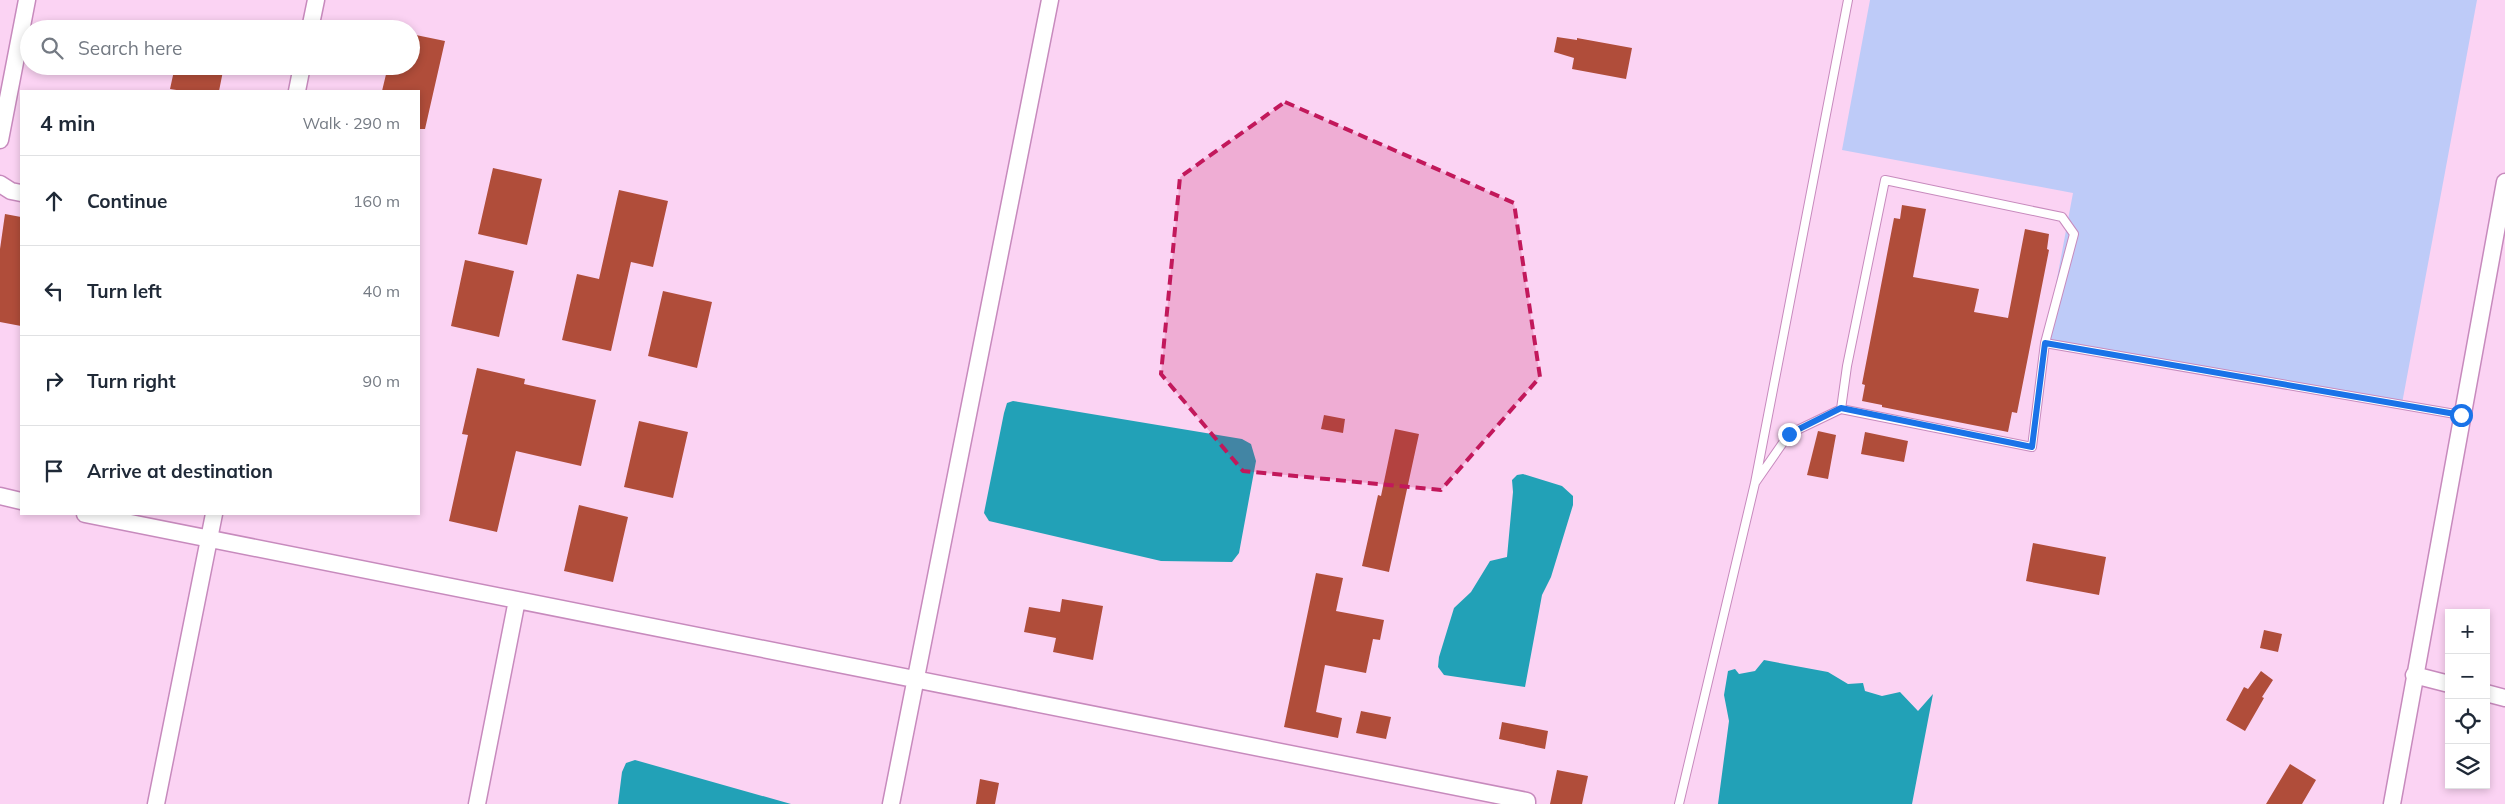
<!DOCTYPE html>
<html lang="en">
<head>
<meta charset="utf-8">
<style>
  body { margin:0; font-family:Mulish,sans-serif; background:#f2f2f3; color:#1f2937 }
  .controls { position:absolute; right:15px; bottom:15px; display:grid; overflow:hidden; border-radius:0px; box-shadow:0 2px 8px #0003 }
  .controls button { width:45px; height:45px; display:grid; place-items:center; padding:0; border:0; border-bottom:1px solid #e0e1e3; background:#fff; color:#1f2937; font:25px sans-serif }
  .stop { position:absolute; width:15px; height:15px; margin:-11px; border:4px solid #1a73e8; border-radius:50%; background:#fff }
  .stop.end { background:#1a73e8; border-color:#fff; box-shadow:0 1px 5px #0008 }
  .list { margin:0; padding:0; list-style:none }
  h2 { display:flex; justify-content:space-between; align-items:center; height:65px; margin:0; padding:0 20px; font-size:21px }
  h2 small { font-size:16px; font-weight:400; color:#747a83 }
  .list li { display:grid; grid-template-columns:32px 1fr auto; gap:15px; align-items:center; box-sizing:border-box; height:90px; padding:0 20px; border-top:1px solid #e0e1e3 }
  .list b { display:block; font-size:19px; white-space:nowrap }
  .list em { font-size:16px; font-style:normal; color:#747a83 }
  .icon { flex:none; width:28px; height:28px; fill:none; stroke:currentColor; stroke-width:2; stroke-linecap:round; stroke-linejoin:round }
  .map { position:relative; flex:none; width:2505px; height:804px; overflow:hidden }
  .search { position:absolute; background:#fff; box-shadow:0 2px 8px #0003; left:20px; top:20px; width:400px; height:55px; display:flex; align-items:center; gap:12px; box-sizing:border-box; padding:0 18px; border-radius:28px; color:#747a83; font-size:19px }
  .panel { position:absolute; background:#fff; box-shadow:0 2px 8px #0003; left:20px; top:90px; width:400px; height:425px; border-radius:0px }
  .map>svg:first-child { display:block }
  .green { fill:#becbf8 }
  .water { fill:#22a1b7 }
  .building { fill:#b04d3a }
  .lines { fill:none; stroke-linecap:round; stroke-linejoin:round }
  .service-casing { stroke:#c78abd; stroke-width:10 }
  .minor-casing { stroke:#c78abd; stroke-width:19 }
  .service { stroke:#fff; stroke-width:8 }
  .minor { stroke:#fff; stroke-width:16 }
  .route { stroke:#1a73e8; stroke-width:6 }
  .marked { fill:#c2185b; fill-opacity:0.2; stroke:#c2185b; stroke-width:4; stroke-dasharray:10 6; stroke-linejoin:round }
</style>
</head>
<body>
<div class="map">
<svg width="2505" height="804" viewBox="0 0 2505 804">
  <rect width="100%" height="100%" fill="#fbd3f3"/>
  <!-- green -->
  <path class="green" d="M1870 0H2477L2401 409 2045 343 2073 193 1842 150Z"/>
  <!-- water -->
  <path class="water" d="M1013 401 1242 439 1251 444 1256 461 1239 553 1232 562 1161 561 989 521 984 513 1004 413 1007 403Z
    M1523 474 1562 486 1573 496V505L1551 577 1542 595 1525 687 1444 675 1438 667 1439 657 1454 608 1471 592 1490 561 1507 557 1513 492 1512 480 1517 475Z
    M1764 660 1828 672 1848 684 1863 683 1865 691 1882 696 1900 692 1918 711 1933 694 1912 804H1718L1729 721 1724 695 1728 671 1735 669 1739 674 1755 671Z
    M635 760 791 804H618L622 772 626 763Z"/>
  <!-- building -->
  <path class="building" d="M411 34 445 41 425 129H419V91H382L388 66H411Z
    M1557 37 1577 40V38L1632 48 1626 79 1572 69 1574 58 1554 52Z
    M175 66 204 71V66H224L219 91H183L170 89Z
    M493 168 542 179 527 245 478 234Z
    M619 190 668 201 653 267 631 262 611 351 562 340 577 274 599 279Z
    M1902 205 1926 209 1913 277 1979 289 1974 312 2008 318 2025 229 2049 234 2047 249 2049 250 2017 413 2012 412 2008 432 1882 407V405L1862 401 1865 385 1862 384 1894 218 1900 219Z
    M5 214 21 217V326L0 322V249Z
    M465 260 514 271 499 337 451 326Z
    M663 291 712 302 697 368 648 356Z
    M477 368 525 379 524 384 596 400 581 466 516 451 497 532 449 521 468 435 462 434Z
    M1324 415 1345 419 1343 433 1321 429Z
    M639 421 688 432 673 498 624 487Z
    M1395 429 1419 434 1389 572 1362 566 1378 495 1381 496Z
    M1818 431 1836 435 1828 479 1807 475Z
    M1865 432 1908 441 1904 462 1861 454Z
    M579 505 628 517 613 582 564 571Z
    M2033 543 2106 557 2099 595 2026 581Z
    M1316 573 1343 578 1336 611 1384 620 1380 640 1373 639 1366 673 1325 665 1316 712 1342 718 1338 738 1284 727Z
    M1062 599 1103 606 1093 660 1053 652 1056 638 1024 632 1029 607 1060 612Z
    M2264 630 2282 634 2278 652 2260 648Z
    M2261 671 2273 680 2262 697 2264 698 2245 731 2226 720 2244 687 2248 689Z
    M1361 711 1391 717 1386 739 1356 733Z
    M1502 722 1548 731 1545 749 1499 739Z
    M2290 764 2316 780 2302 804H2266Z
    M1557 770 1588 776 1582 804H1550Z
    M980 779 999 783 995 804H976Z"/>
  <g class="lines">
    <defs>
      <path id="service" d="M1841 409 2032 447 2045 343
        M1755 483 1789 434 1841 409 1847 366 1885 180 2062 217 2074 234 2045 343 2461 415
        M1679 804 1755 483 1848 0"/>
      <path id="minor" d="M310 29 316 0
        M297 91 302 66
        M0 140 27 0
        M0 184 11 191 21 193
        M0 496 21 501
        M85 514 1527 801V804
        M2414 675 2449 684
        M2486 693 2505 698
        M156 804 214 514
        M477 804 517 600
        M891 804 1050 0
        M2392 804 2505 182"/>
    </defs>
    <!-- service casing -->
    <use href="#service" class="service-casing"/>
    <!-- minor casing -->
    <use href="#minor" class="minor-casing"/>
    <!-- service -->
    <use href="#service" class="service"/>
    <!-- minor -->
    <use href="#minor" class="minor"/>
  </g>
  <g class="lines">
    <!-- route -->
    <path class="route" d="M1789 434 1841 408 2032 447 2045 343 2461 415"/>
  </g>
  <!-- marked area -->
  <path class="marked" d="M1285 102 1514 203 1540 377 1441 490 1243 471 1161 374 1180 177Z"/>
</svg>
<div class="controls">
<button>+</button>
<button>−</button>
<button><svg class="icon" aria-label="locate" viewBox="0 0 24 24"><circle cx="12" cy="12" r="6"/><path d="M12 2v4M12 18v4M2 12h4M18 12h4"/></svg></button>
<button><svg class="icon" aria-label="layers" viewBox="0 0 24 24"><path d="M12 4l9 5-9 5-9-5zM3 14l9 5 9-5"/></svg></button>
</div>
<div class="stop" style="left:2461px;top:415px"></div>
<div class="stop end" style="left:1789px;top:434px"></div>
<div class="search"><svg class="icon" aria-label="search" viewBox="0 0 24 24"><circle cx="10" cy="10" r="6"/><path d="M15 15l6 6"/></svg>Search here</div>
<section class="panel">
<h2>4 min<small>Walk · 290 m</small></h2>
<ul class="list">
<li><svg class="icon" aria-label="ahead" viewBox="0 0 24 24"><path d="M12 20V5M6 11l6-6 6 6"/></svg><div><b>Continue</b></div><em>160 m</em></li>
<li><svg class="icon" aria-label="left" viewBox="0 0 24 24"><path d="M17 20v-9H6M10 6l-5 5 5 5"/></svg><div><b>Turn left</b></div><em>40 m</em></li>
<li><svg class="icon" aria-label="right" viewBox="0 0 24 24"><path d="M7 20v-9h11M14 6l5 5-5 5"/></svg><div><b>Turn right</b></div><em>90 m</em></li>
<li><svg class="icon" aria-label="arrive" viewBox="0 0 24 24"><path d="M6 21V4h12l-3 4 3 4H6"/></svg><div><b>Arrive at destination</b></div></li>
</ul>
</section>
</div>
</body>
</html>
